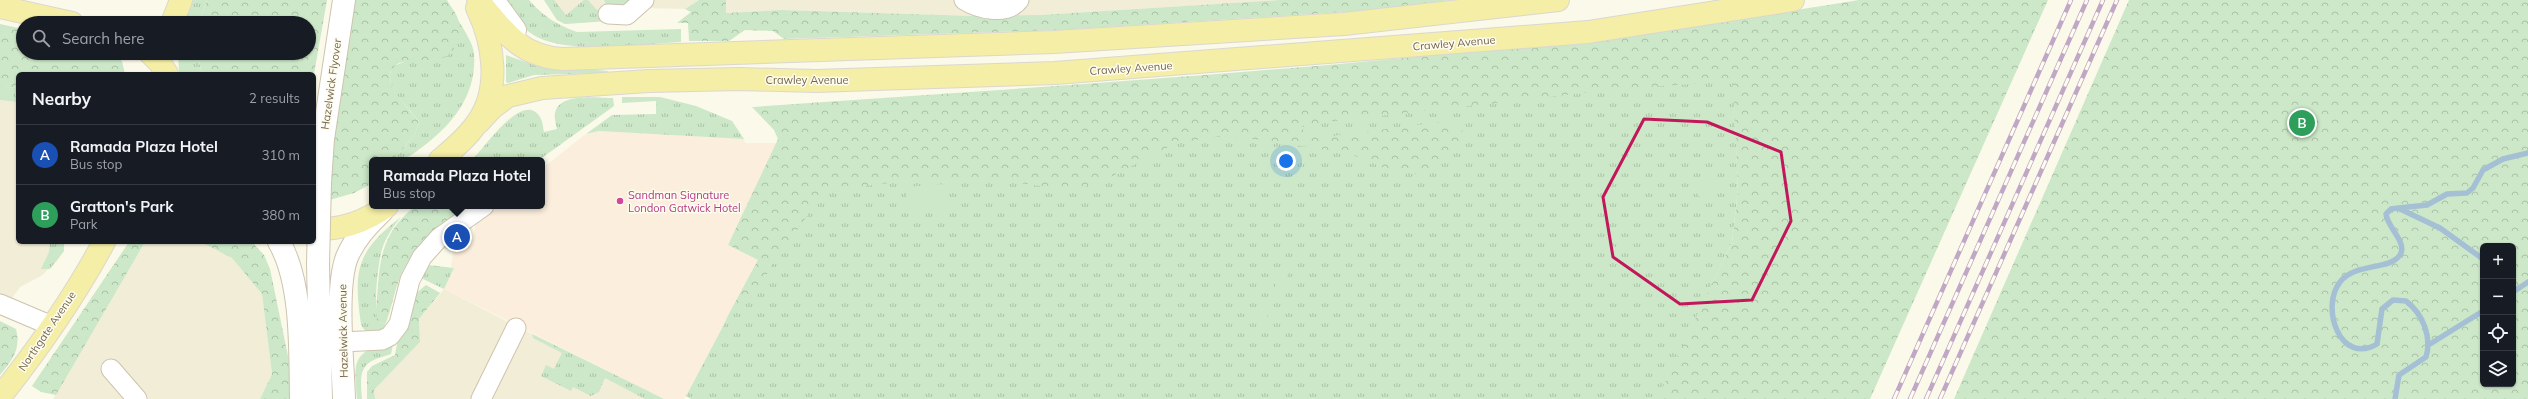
<!DOCTYPE html>
<html lang="en">
<head>
<meta charset="utf-8">
<style>
  body { margin:0; font-family:Mulish,sans-serif; background:#20242c; color:#f1f3f6 }
  .controls { position:absolute; right:12px; bottom:12px; display:grid; overflow:hidden; border-radius:6px; box-shadow:0 1px 3px #0004 }
  .controls button { width:36px; height:36px; display:grid; place-items:center; padding:0; border:0; border-bottom:1px solid #363941; background:#171b24; color:#f1f3f6; font:20px sans-serif }
  .you { position:absolute; left:1286px; top:161px; width:14px; height:14px; margin:-10px; border:3px solid #fff; border-radius:50%; background:#1a73e8; box-shadow:0 0 0 6px #1a73e833 }
  .badge { display:grid; place-items:center; width:26px; height:26px; border-radius:50%; background:#dd9a56; color:#fff; font-size:13px; font-weight:700 }
  .pin { position:absolute; translate:-50% -50%; border:2px solid #fff; box-shadow:0 1px 4px #0006 }
  .popup { position:absolute; left:369px; top:157px; width:176px; height:52px; box-sizing:border-box; display:grid; place-content:center; border-radius:6px; background:#171b24; filter:drop-shadow(0 1px 3px #0005); font-size:13px; white-space:nowrap; color:#9ea1a6 }
  .popup b { font-size:15px; color:#f1f3f6 }
  .popup::after { content:''; position:absolute; left:50%; top:100%; margin-left:-8px; border:8px solid transparent; border-top-color:#171b24 }
  .list { margin:0; padding:0; list-style:none }
  h2 { display:flex; justify-content:space-between; align-items:center; height:52px; margin:0; padding:0 16px; font-size:17px }
  h2 small { font-size:13px; font-weight:400; color:#9ea1a6 }
  .list li { display:grid; grid-template-columns:26px 1fr auto; gap:12px; align-items:center; box-sizing:border-box; height:60px; padding:0 16px; border-top:1px solid #363941 }
  .list b { display:block; font-size:15px; white-space:nowrap }
  .list p { margin:0; font-size:13px; white-space:nowrap; color:#9ea1a6 }
  .list em { font-size:13px; font-style:normal; color:#9ea1a6 }
  .icon { flex:none; width:22px; height:22px; fill:none; stroke:currentColor; stroke-width:2; stroke-linecap:round; stroke-linejoin:round }
  .map { position:relative; flex:none; width:2528px; height:399px; overflow:hidden }
  .search { position:absolute; background:#171b24; box-shadow:0 1px 3px #0004; left:16px; top:16px; width:300px; height:44px; display:flex; align-items:center; gap:10px; box-sizing:border-box; padding:0 14px; border-radius:22px; color:#9ea1a6; font-size:15px }
  .panel { position:absolute; background:#171b24; box-shadow:0 1px 3px #0004; left:16px; top:72px; width:300px; height:172px; border-radius:6px }
  .map>svg:first-child { display:block }
  .residential { fill:#f2edd7 }
  .commercial { fill:#fbeedd }
  .grass { fill:url(#grass-tufts) }
  .forest { fill:url(#forest-crowns); fill-rule:evenodd }
  .pitch { fill:#cce8c8 }
  .lines { fill:none; stroke-linecap:round; stroke-linejoin:round }
  .stream { stroke:#a5c0d5; stroke-width:5.5 }
  .minor-casing { stroke:#cdc4af; stroke-width:21 }
  .tertiary-casing { stroke:#cdc4af; stroke-width:24 }
  .primary-casing { stroke:#dbd7d1; stroke-width:24 }
  .minor { stroke:#fff; stroke-width:19 }
  .tertiary { stroke:#fff; stroke-width:22 }
  .primary { stroke:#f5eea6; stroke-width:22 }
  .rail-casing { stroke:#bfa7c5; stroke-width:4.5 }
  .rail { stroke:#fefcef; stroke-width:3; stroke-dasharray:9; stroke-linecap:butt }
  .tertiary-bridge-casing { stroke:#cdc4af; stroke-width:24; stroke-linecap:butt }
  .tertiary-bridge { stroke:#fff; stroke-width:22 }
  .marked { fill:none; stroke:#c2185b; stroke-width:3; stroke-linejoin:round }
  .hotel-dot { fill:#d1479c; stroke:#fefcef; stroke-width:1.5 }
  .labels { text-anchor:middle; dominant-baseline:central; stroke-width:3; stroke-linejoin:round; paint-order:stroke }
  .street-label { font-size:11px; fill:#74664e; stroke:#fefcef }
  .hotel-label { font-size:11px; fill:#b23c85; stroke:#fefcef; text-anchor:start }
</style>
</head>
<body>
<div class="map">
<svg width="2528" height="399" viewBox="0 0 2528 399">
  <defs>
    <pattern id="grass-tufts" width="24" height="20" patternUnits="userSpaceOnUse"><rect width="24" height="20" fill="#cce8c8"/><path d="M3 7l-1-3M5 7V3M7 7l1-3M15 17l-1-3M17 17v-4M19 17l1-3" fill="none" stroke="#aac0a5"/></pattern>
    <pattern id="forest-crowns" width="20" height="18" patternUnits="userSpaceOnUse"><rect width="20" height="18" fill="#cce8c8"/><path d="M2 6a3 3 0 1 1 6 0M12 15a3 3 0 1 1 6 0" fill="none" stroke="#aac0a5"/></pattern>
  </defs>
  <rect width="100%" height="100%" fill="#fbf9e9"/>
  <!-- residential -->
  <path class="residential" d="M544 0H699L685 9 644 8 607 21 565 24 557 20Z
    M726 0H1280L1040 15 975 16 781 10 725 13Z
    M0 86 18 88V242H64V251L57 261 41 276 20 287 0 315Z
    M145 242H201L221 251 232 258 262 294 272 374 260 399H53Z
    M444 289 506 321 664 399H375L374 390 420 342 419 319Z"/>
  <!-- commercial -->
  <path class="commercial" d="M599 131 744 139 745 143H777L728 245 758 260 684 399H664L444 289 454 268 451 267 453 251 459 243H468L473 240 476 221 495 206H542V169L584 135Z"/>
  <!-- grass -->
  <path class="grass" d="M193 0H207L199 23H182Z
    M501 0H529C543 16 557 25 577 32L681 29V42C642 44 564 56 532 34 519 25 510 13 501 0Z
    M544 0H554L566 15 584 0H588L607 21 565 24 557 20Z
    M604 0H634L624 9 607 7Z
    M457 18C463 29 473 42 474 54 477 93 454 123 425 145 412 154 409 160 393 160L415 134 419 122C408 105 381 87 393 66L407 61 459 27Z
    M178 53H197L202 74H179Z
    M506 55 531 64 608 71 607 73 534 75 508 83 506 82Z
    M1733 68 1738 190 1732 242 1658 399H691L686 396 758 260 803 144Z
    M0 86 18 88V102L0 100Z
    M622 97H660L696 106 732 121 744 139 599 131 586 134 612 115 656 114V101L622 103Z
    M613 98 614 106 539 160H472C484 149 523 89 540 117 543 122 543 128 544 132L557 129C556 124 554 118 555 113 559 92 598 98 613 98Z
    M401 217C393 227 386 237 382 249 378 264 372 310 380 322L385 325 381 332C372 334 364 333 361 324 353 269 357 251 401 217Z
    M458 238 473 240 468 243H459L453 251 444 248Z
    M50 242H64V251L50 269H41L49 252Z
    M428 265 454 268 444 289 421 278Z
    M532 334 650 392 664 399H645L605 378 599 392 591 396 573 387 571 391 541 376 546 365 554 369 562 353 533 338Z
    M394 339 391 354C386 356 381 357 376 359 357 366 361 383 362 399H357C353 356 354 354 394 339Z"/>
  <!-- forest -->
  <path class="forest" d="M207 0H327L314 74H202L197 53H309V23H199Z
    M352 0H447C450 6 456 12 458 19 462 34 456 56 439 59 426 61 412 60 399 63 373 77 409 107 419 122L415 134 393 160H372L371 184 354 193 326 201Z
    M699 0H726V13L781 10 975 16 1040 15 1280 0H1451L1375 10 1060 30 784 39 773 31 745 30 729 41H689L688 23H677L691 12 685 9Z
    M1859 0H2048L1870 399H1657L1732 242 1738 190 1733 81 1619 89 1307 124 1301 127 1305 132 1332 136 1441 122 1454 123 1462 127 1463 137 1447 157 1426 171 1415 174 1392 171 1355 156 1332 151 1262 140 1219 136 1174 144 1103 181 1081 188 1061 189 979 177H905L889 183 842 189 830 193 811 210 763 280 725 321 758 260 728 245 778 139 774 130 752 107C1122 81 1494 61 1859 0Z
    M2129 0H2528V399H1954ZM2483 246H2513V384H2483Z
    M0 24 23 29V53H107L122 61 125 74H18V88L0 86Z
    M415 206H467C442 225 414 245 401 275 394 291 392 308 385 325L377 320 376 311C380 265 377 237 415 206Z
    M129 242H145L56 395 41 392 32 386Z
    M201 242H252L264 255 270 269 288 356 294 399H260L272 374 262 294 232 258Z
    M426 285 440 293 419 319 420 342 374 390 375 399H367V372L372 366 395 355 398 338 415 294Z
    M0 321 16 329C21 349 13 359 0 375Z"/>
  <!-- pitch -->
  <path class="pitch" d="M1695 187a12 12 0 1 1 24 0a12 12 0 1 1-24 0Z
    M946 184 948 209 908 212 906 187Z
    M1288 260 1294 263 1262 327 1256 324Z"/>
  <g class="lines">
    <!-- stream -->
    <path class="stream" d="M2399 208 2427 205 2447 194 2467 193 2473 188 2483 170 2503 159 2528 153
      M2513 292 2528 282
      M2430 344 2483 311
      M2395 399 2399 375 2426 357C2432 337 2423 314 2406 301L2393 300 2382 309 2377 344C2340 366 2320 307 2340 282 2356 262 2389 271 2400 255 2408 243 2387 227 2386 214L2391 209 2398 208 2440 228 2483 259"/>
    <defs>
      <path id="minor" d="M964 0C978 9 1007 16 1019 0
        M608 14 627 15 644 0
        M0 304 52 326
        M342 342 382 340 390 336 399 324 410 280 422 257 439 238 484 206
        M111 369 137 399
        M481 399 516 328"/>
      <path id="tertiary" d="M493 0 515 30
        M323 139 344 0
        M279 242C303 283 300 353 301 399
        M318 264 321 399
        M344 399C343 363 335 287 347 257 355 238 368 225 382 211"/>
      <path id="primary" d="M478 0C503 31 521 57 563 59L1054 42 1344 24 1558 0
        M0 7 72 23
        M172 23 181 0
        M150 53 160 63 167 74
        M478 123 492 108 508 96 542 88 649 81 739 79 816 81 1055 73 1588 32 1793 0
        M440 160C453 149 467 138 477 123 501 90 494 43 477 8
        M314 229C342 230 364 222 387 206
        M0 397C38 349 75 296 104 242"/>
    </defs>
    <!-- minor casing -->
    <use href="#minor" class="minor-casing"/>
    <!-- tertiary casing -->
    <use href="#tertiary" class="tertiary-casing"/>
    <!-- primary casing -->
    <use href="#primary" class="primary-casing"/>
    <!-- minor -->
    <use href="#minor" class="minor"/>
    <!-- tertiary -->
    <use href="#tertiary" class="tertiary"/>
    <!-- primary -->
    <use href="#primary" class="primary"/>
    <defs>
      <path id="rail" d="M1894 399 2071 0
        M1910 399 2087 0
        M1926 399 2103 0
        M1940 399 2117 0"/>
    </defs>
    <!-- rail casing -->
    <use href="#rail" class="rail-casing"/>
    <!-- rail -->
    <use href="#rail" class="rail"/>
    <defs>
      <path id="tertiary-bridge" d="M318 264 320 182 323 139"/>
    </defs>
    <!-- tertiary-bridge casing -->
    <use href="#tertiary-bridge" class="tertiary-bridge-casing"/>
    <!-- tertiary-bridge -->
    <use href="#tertiary-bridge" class="tertiary-bridge"/>
  </g>
  <!-- marked area -->
  <path class="marked" d="M1644 119 1707 122 1781 152 1791 221 1752 300 1680 304 1613 257 1603 197Z"/>
  <!-- markers -->
  <circle class="hotel-dot" cx="620" cy="201" r="4"/>
  <g class="labels">
    <!-- street labels -->
    <g class="street-label">
      <text transform="translate(1454 43) rotate(-5)">Crawley Avenue</text>
      <text transform="translate(1131 68) rotate(-4)">Crawley Avenue</text>
      <text x="807" y="80">Crawley Avenue</text>
      <text transform="translate(331 84) rotate(-82)">Hazelwick Flyover</text>
      <text transform="translate(47 331) rotate(-56)">Northgate Avenue</text>
      <text transform="translate(343 331) rotate(-91)">Hazelwick Avenue</text>
    </g>
    <!-- hotel labels -->
    <g class="hotel-label">
      <text x="628" y="195">Sandman Signature<tspan x="628" dy="13">London Gatwick Hotel</tspan></text>
    </g>
  </g>
</svg>
<div class="controls">
<button>+</button>
<button>−</button>
<button><svg class="icon" aria-label="locate" viewBox="0 0 24 24"><circle cx="12" cy="12" r="6"/><path d="M12 2v4M12 18v4M2 12h4M18 12h4"/></svg></button>
<button><svg class="icon" aria-label="layers" viewBox="0 0 24 24"><path d="M12 4l9 5-9 5-9-5zM3 14l9 5 9-5"/></svg></button>
</div>
<div class="you"></div>
<div class="pin badge" style="left:457px;top:237px;background:#1a4fb4">A</div>
<div class="popup"><b>Ramada Plaza Hotel</b>Bus stop</div>
<div class="pin badge" style="left:2302px;top:123px;background:#2e9e5b">B</div>
<div class="search"><svg class="icon" aria-label="search" viewBox="0 0 24 24"><circle cx="10" cy="10" r="6"/><path d="M15 15l6 6"/></svg>Search here</div>
<section class="panel">
<h2>Nearby<small>2 results</small></h2>
<ul class="list">
<li><span class="badge" style="background:#1a4fb4">A</span><div><b>Ramada Plaza Hotel</b><p>Bus stop</p></div><em>310 m</em></li>
<li><span class="badge" style="background:#2e9e5b">B</span><div><b>Gratton's Park</b><p>Park</p></div><em>380 m</em></li>
</ul>
</section>
</div>
</body>
</html>
